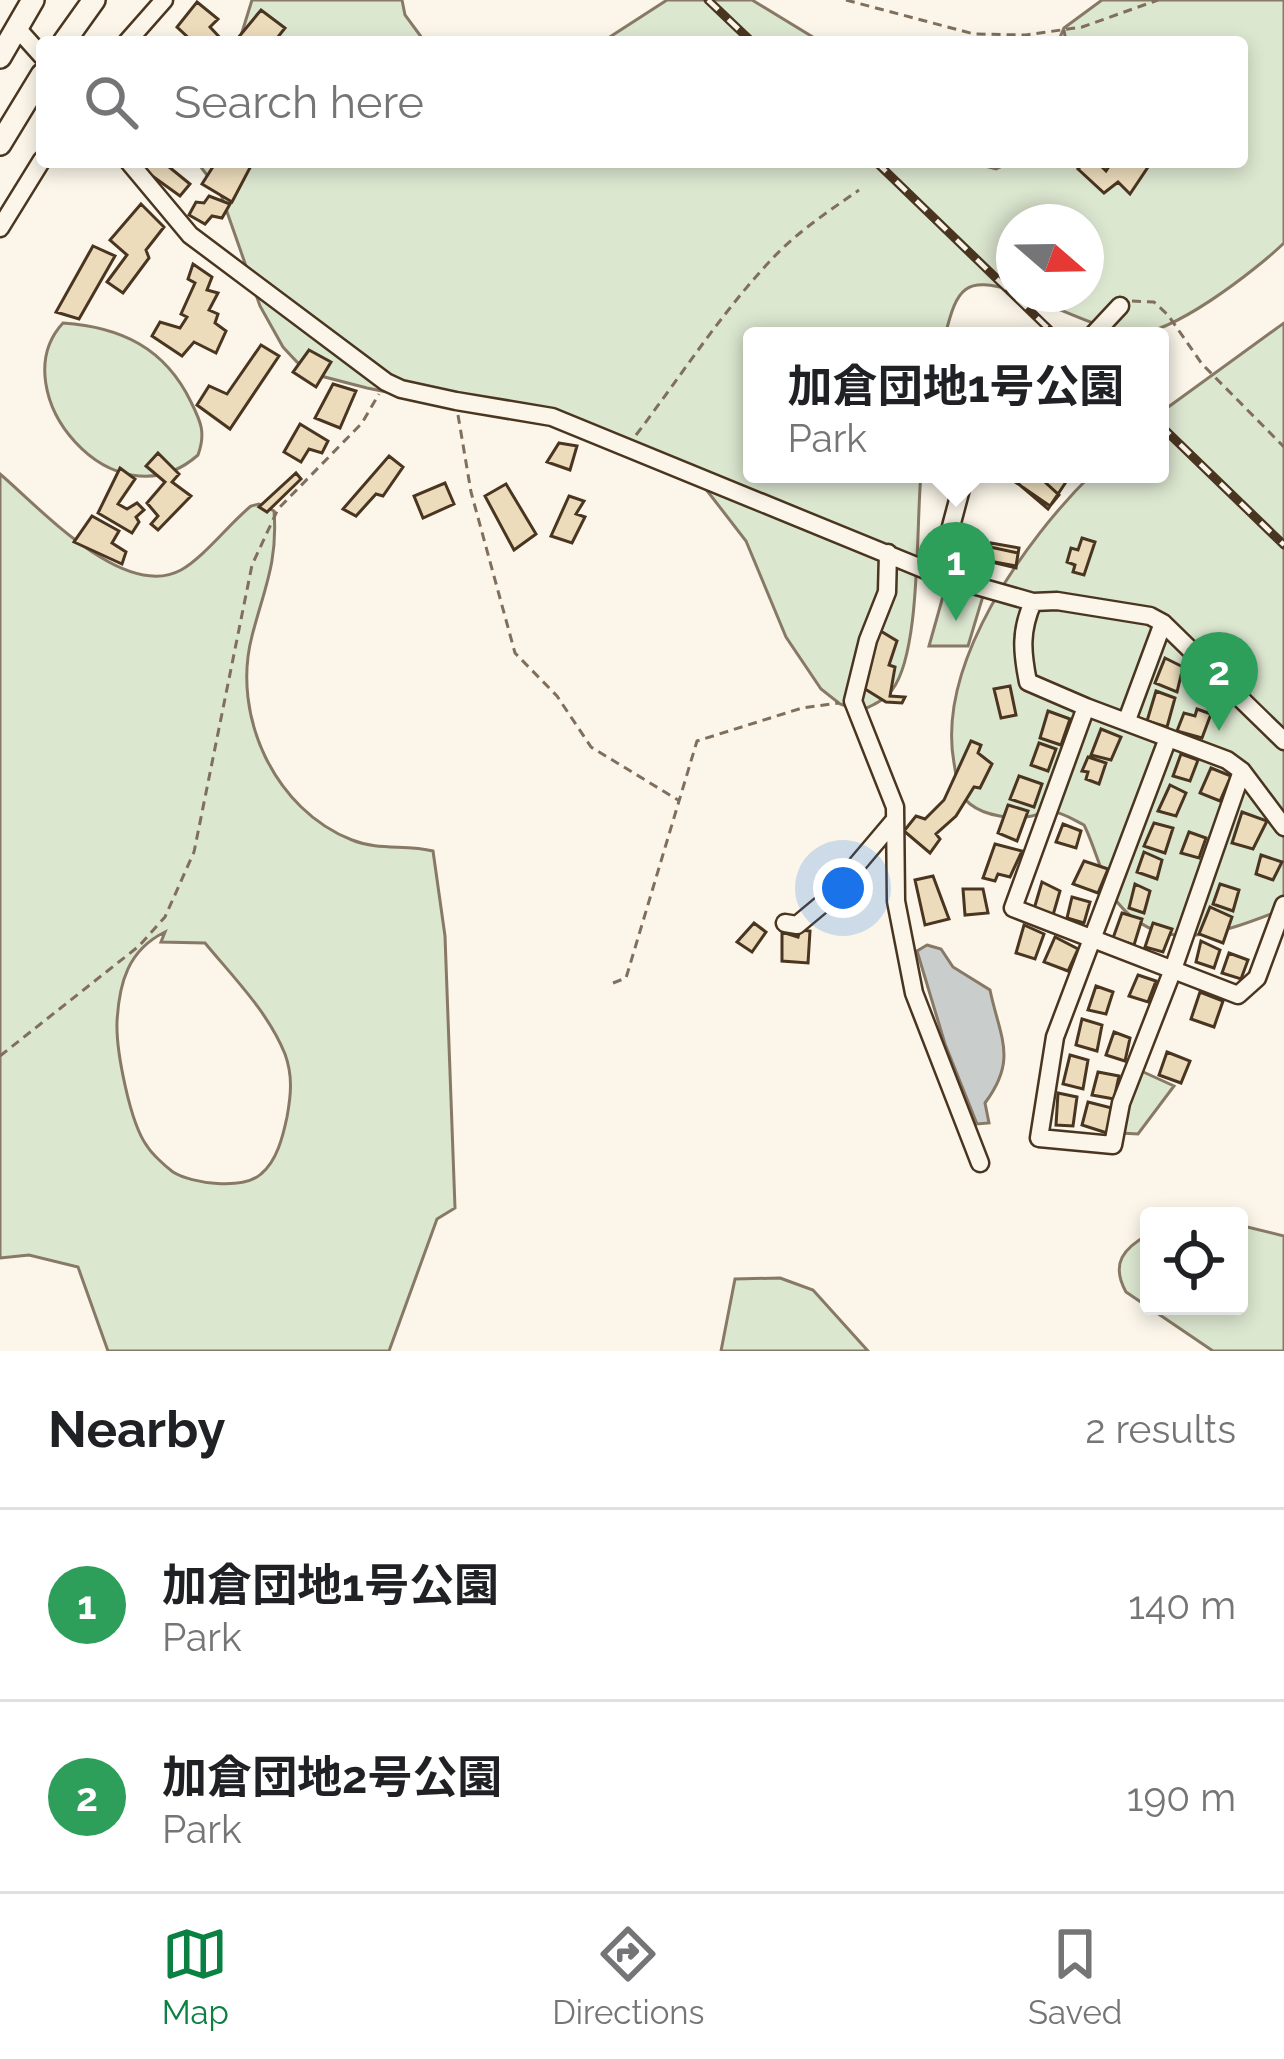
<!DOCTYPE html>
<html lang="en">
<head>
<meta charset="utf-8">
<style>
  body { margin:0; font-family:Raleway,"Noto Sans JP",sans-serif; background:#f2f2f2; color:#202124 }
  .controls { position:absolute; right:36px; bottom:36px; display:grid; overflow:hidden; border-radius:12px; box-shadow:0 6px 18px #0003 }
  .controls button { width:108px; height:108px; display:grid; place-items:center; padding:0; border:0; border-bottom:3px solid #e0e0e0; background:#fff; color:#202124; font:60px sans-serif }
  .compass { position:absolute; left:996px; top:204px; width:108px; height:108px; border-radius:50%; background:#fff; box-shadow:0 6px 18px #0003; rotate:110deg }
  .you { position:absolute; left:843px; top:888px; width:42px; height:42px; margin:-30px; border:9px solid #fff; border-radius:50%; background:#1a73e8; box-shadow:0 0 0 18px #1a73e833 }
  .badge { display:grid; place-items:center; width:78px; height:78px; border-radius:50%; background:#0b8043; color:#fff; font-size:39px; font-weight:700 }
  .pin { position:absolute; translate:-50% -99px; filter:drop-shadow(0 3px 6px #0008) }
  .pin::after { content:''; position:absolute; top:63px; width:42px; height:36px; background:inherit; clip-path:polygon(0 0,100% 0,50% 100%) }
  .popup { position:absolute; left:743px; top:327px; width:426px; height:156px; box-sizing:border-box; display:grid; place-content:center; border-radius:12px; background:#fff; filter:drop-shadow(0 3px 9px #0005); font-size:39px; white-space:nowrap; color:#757577 }
  .popup b { font-size:45px; color:#202124 }
  .popup::after { content:''; position:absolute; left:50%; top:100%; margin-left:-24px; border:24px solid transparent; border-top-color:#fff }
  .list { margin:0; padding:0; list-style:none }
  h2 { display:flex; justify-content:space-between; align-items:center; height:156px; margin:0; padding:0 48px; font-size:51px }
  h2 small { font-size:39px; font-weight:400; color:#757577 }
  .list li { display:grid; grid-template-columns:78px 1fr auto; gap:36px; align-items:center; box-sizing:border-box; height:192px; padding:0 48px; border-top:3px solid #e0e0e0 }
  .list b { display:block; font-size:45px; white-space:nowrap }
  .list p { margin:0; font-size:39px; white-space:nowrap; color:#757577 }
  .list em { font-size:39px; font-style:normal; color:#757577 }
  .icon { flex:none; width:66px; height:66px; fill:none; stroke:currentColor; stroke-width:2; stroke-linecap:round; stroke-linejoin:round }
  .map { position:relative; flex:none; width:1284px; height:1351px; overflow:hidden }
  .search { position:absolute; background:#fff; box-shadow:0 6px 18px #0003; left:36px; right:36px; top:36px; height:132px; display:flex; align-items:center; gap:30px; box-sizing:border-box; padding:0 42px; border-radius:12px; color:#757577; font-size:45px }
  .sheet { height:540px; background:#fff }
  nav { display:flex; justify-content:space-around; align-items:center; box-sizing:border-box; height:168px; border-top:3px solid #e0e0e0; background:#fff; font-size:33px; color:#757577 }
  nav a { display:grid; justify-items:center; gap:6px }
  nav .on { color:#0b8043 }
  .map>svg:first-child { display:block }
  .green { fill:#dce7d0; stroke:#887966; stroke-width:3; fill-rule:evenodd }
  .water { fill:#c9cecd; stroke:#887966; stroke-width:3 }
  .building { fill:#ecdcbc; stroke:#4a3520; stroke-width:3 }
  .lines { fill:none; stroke-linecap:round; stroke-linejoin:round }
  .minor-casing { stroke:#4a3520; stroke-width:21 }
  .major-casing { stroke:#4a3520; stroke-width:26 }
  .path { stroke:#7f6f5c; stroke-width:3; stroke-dasharray:9 6; stroke-linecap:butt }
  .minor { stroke:#fbf6e9; stroke-width:16 }
  .major { stroke:#fbf6e9; stroke-width:21 }
  .rail-casing { stroke:#4a3520; stroke-width:9 }
  .rail { stroke:#fbf6e9; stroke-width:4.5; stroke-dasharray:14; stroke-linecap:butt }
</style>
</head>
<body>
<div class="map">
<svg width="1284" height="1351" viewBox="0 0 1284 1351">
  <rect width="100%" height="100%" fill="#fbf6e9"/>
  <!-- green -->
  <path class="green" d="M252 0H402L405 15 425 42H239Z
    M667 0H752L821 42H602Z
    M1102 0H1284V243C1257 269 1167 340 1130 333 1097 328 1054 306 1022 294H1086V222H1014V291C965 276 957 287 945 336H752V474H921C916 525 921 653 892 690 884 701 871 706 860 711L840 704 821 689 786 637 746 541 705 488 604 436 367 388 317 375 297 362 283 347 260 306 220 192 197 162H970L996 169 1011 162H1242V42H1058L1064 28Z
    M63 323C121 327 165 348 191 402 201 422 206 433 198 455 114 529 0 391 63 323Z
    M1284 323V909C1229 930 1163 959 1118 903 1104 886 1095 846 1084 825 1074 820 1060 811 1049 811 1043 810 1038 815 1032 816 1013 820 985 816 970 804 957 793 957 780 954 763 936 664 1025 540 1092 474H1160V413Z
    M0 474C40 508 124 601 181 570 204 557 229 524 251 506L259 504 274 511C278 562 264 589 252 636 231 716 275 810 352 840 379 851 406 844 433 851L445 936 455 1208 437 1219 389 1351H108L78 1267 29 1255 0 1258ZM165 932 161 942 205 943C234 978 268 1012 285 1054 293 1076 291 1095 287 1117 283 1136 277 1161 261 1174 243 1190 192 1184 173 1172 165 1166 152 1154 147 1146 130 1123 116 1051 117 1022 119 983 128 950 165 932Z
    M947 582 983 596 968 646H929Z
    M1139 1070 1174 1086 1138 1134 1121 1133Z
    M1239 1225 1284 1236V1351H1213L1126 1292C1110 1263 1124 1248 1149 1234V1306H1239Z
    M780 1278 813 1290 868 1351H721L735 1279Z"/>
  <!-- water -->
  <path class="water" d="M927 945 941 949 953 967 990 990C1000 1038 1018 1059 985 1103L989 1123 977 1124 945 1044 917 951Z"/>
  <!-- building -->
  <path class="building" d="M197 2 218 19 210 27 224 42H193L177 27Z
    M261 10 285 28 274 42H239L237 39Z
    M149 162H163L190 184 180 196 144 170Z
    M216 162H253L232 202 202 184Z
    M1085 162H1097L1106 171 1112 162 1150 164 1130 194 1118 182 1104 193 1078 169Z
    M209 196 230 204 222 218 212 216 205 224 189 215 196 202 204 203Z
    M141 204 164 227 146 250 149 258 123 293 107 282 127 255 110 240Z
    M93 246 115 256 79 319 56 312Z
    M193 264 212 277 207 290 218 293 209 310 218 314 215 323 226 331 216 353 194 342 182 356 152 336 160 322 180 328 187 317 181 314 195 283 188 279Z
    M261 345 279 356 230 429 197 405 209 386 227 394Z
    M309 350 331 362 316 387 293 372Z
    M333 384 356 391 340 428 315 418Z
    M300 424 328 441 322 453 309 449 301 462 284 452Z
    M559 443 577 446 570 470 547 462Z
    M158 453 179 474 172 482 191 496 158 530 151 524 158 516 147 503 165 482 146 466Z
    M389 456 403 467 383 496 376 494 356 516 343 509Z
    M120 468 135 479 118 504 127 509 137 503 144 510 136 517 139 522 132 533 98 513Z
    M296 473 301 479 267 512 259 507Z
    M1007 474H1061L1068 479 1048 509Z
    M1010 474H1036L1059 495 1050 506 1008 477Z
    M445 483 454 504 423 518 414 496Z
    M506 484 536 534 514 550 485 496Z
    M569 496 584 501 576 514 585 517 572 543 551 536Z
    M92 516 119 531 112 543 126 552 122 564 74 542Z
    M1082 538 1095 542 1084 575 1073 572 1075 565 1067 562 1071 548 1078 550Z
    M991 543 1019 548 1016 566 989 561Z
    M990 547 1018 553 1016 568 987 561Z
    M879 630 897 641 889 665 895 667 890 696 905 697 902 703 886 702 865 689 867 664Z
    M1165 658 1183 667 1177 692 1155 683Z
    M1010 686 1016 715 1001 718 994 689Z
    M1156 691 1175 698 1167 727 1147 721Z
    M1197 709 1211 714 1202 738 1177 731 1184 713 1195 716Z
    M1048 711 1070 719 1061 745 1040 738Z
    M1101 729 1121 737 1111 760 1091 755Z
    M971 741 981 745 978 753 992 764 980 788 974 787 956 816 936 834 940 839 930 853 904 831 916 816 925 819 944 800Z
    M1039 743 1056 749 1048 771 1031 765Z
    M1181 754 1198 760 1190 781 1173 776Z
    M1088 757 1106 763 1099 784 1086 779 1088 772 1082 771Z
    M1211 768 1231 776 1220 801 1200 793Z
    M1019 776 1042 784 1034 807 1010 799Z
    M1170 785 1186 793 1176 816 1158 811Z
    M1008 805 1028 811 1017 841 998 833Z
    M1242 812 1267 821 1253 849 1232 843Z
    M1154 823 1173 828 1165 853 1144 846Z
    M1063 824 1081 831 1076 848 1056 842Z
    M1189 832 1206 838 1199 858 1181 853Z
    M995 844 1022 851 1010 877 998 874 995 881 983 878Z
    M1144 852 1162 860 1157 879 1137 872Z
    M1261 855 1282 862 1273 880 1256 874Z
    M1084 861 1108 869 1098 893 1073 884Z
    M933 876 949 919 925 925 915 880Z
    M1042 882 1060 891 1053 915 1034 909Z
    M1135 884 1150 891 1144 913 1129 908Z
    M1220 884 1239 890 1233 911 1213 904Z
    M963 889H983L988 913 965 915Z
    M1072 897 1090 902 1084 923 1067 918Z
    M1210 907 1232 917 1223 943 1199 934Z
    M1122 913 1142 919 1134 945 1113 938Z
    M754 923 766 932 752 952 737 942Z
    M1153 923 1172 929 1163 952 1145 947Z
    M1024 925 1044 934 1035 959 1016 953Z
    M800 930 810 931 808 963 782 961V932L798 937Z
    M1055 937 1078 949 1068 971 1044 962Z
    M1201 941 1220 950 1214 968 1196 962Z
    M1229 953 1248 960 1241 979 1222 973Z
    M1138 975 1156 981 1148 1002 1129 996Z
    M1096 986 1113 992 1106 1014 1088 1010Z
    M1200 992 1223 1001 1214 1027 1191 1019Z
    M1082 1019 1102 1025 1097 1051 1076 1045Z
    M1114 1032 1130 1038 1125 1061 1106 1055Z
    M1167 1052 1190 1061 1181 1083 1159 1075Z
    M1070 1055 1088 1060 1083 1089 1063 1084Z
    M1098 1072 1119 1076 1114 1099 1092 1095Z
    M1058 1093 1077 1097 1073 1126 1056 1125Z
    M1088 1102 1112 1108 1107 1133 1082 1125Z"/>
  <g class="lines">
    <defs>
      <path id="minor" d="M16 27 42 56
        M127 42 164 0
        M129 162 190 235 386 382 401 389 456 401 552 417 938 575 1033 602 1057 601 1150 616 1163 623 1284 741
        M0 228 42 160
        M1092 336 1120 306
        M888 553 887 592 868 640 853 701 895 807 896 901 914 993 980 1163
        M938 575 965 474
        M1033 602C1020 631 1022 652 1028 682L1086 707
        M1127 720 1163 623
        M1168 738 1055 1037 1039 1138 1113 1145 1121 1103 1172 972 1242 771
        M1284 827 1242 771 1227 760 1086 707 1013 908 1238 995 1257 978 1284 905
        M785 923 797 925 827 900 893 822"/>
      <path id="major" d="M64 42 94 0
        M0 57 33 0
        M0 144 42 75"/>
    </defs>
    <!-- minor casing -->
    <use href="#minor" class="minor-casing"/>
    <!-- major casing -->
    <use href="#major" class="major-casing"/>
    <!-- path -->
    <path class="path" d="M846 0 974 34 1026 35 1082 27 1158 0
      M1064 30 1066 42
      M1132 301 1154 302 1168 315 1202 364 1284 447
      M458 415 471 492 515 653 557 696 591 747 678 800
      M636 435C681 376 721 313 772 259 797 232 829 211 859 190
      M613 983 626 978 697 741 802 708 839 703
      M0 1056 139 946 165 917 194 852 252 565 278 509 362 423 379 394"/>
    <!-- minor -->
    <use href="#minor" class="minor"/>
    <!-- major -->
    <use href="#major" class="major"/>
    <defs>
      <path id="rail" d="M708 0 752 42
        M876 162 1056 336
        M1160 425 1284 545"/>
    </defs>
    <!-- rail casing -->
    <use href="#rail" class="rail-casing"/>
    <!-- rail -->
    <use href="#rail" class="rail"/>
  </g>
</svg>
<div class="controls">
<button><svg class="icon" aria-label="locate" viewBox="0 0 24 24"><circle cx="12" cy="12" r="6"/><path d="M12 2v4M12 18v4M2 12h4M18 12h4"/></svg></button>
</div>
<svg class="compass" viewBox="-18 -18 36 36"><path d="M0-13l5 13h-10z" fill="#e53935"/><path d="M0 13l5-13h-10z" fill="#757577"/></svg>
<div class="you"></div>
<div class="pin badge" style="left:956px;top:621px;background:#2e9e5b">1</div>
<div class="popup"><b>加倉団地1号公園</b>Park</div>
<div class="pin badge" style="left:1219px;top:731px;background:#2e9e5b">2</div>
<div class="search"><svg class="icon" aria-label="search" viewBox="0 0 24 24"><circle cx="10" cy="10" r="6"/><path d="M15 15l6 6"/></svg>Search here</div>
</div>
<section class="sheet">
<h2>Nearby<small>2 results</small></h2>
<ul class="list">
<li><span class="badge" style="background:#2e9e5b">1</span><div><b>加倉団地1号公園</b><p>Park</p></div><em>140 m</em></li>
<li><span class="badge" style="background:#2e9e5b">2</span><div><b>加倉団地2号公園</b><p>Park</p></div><em>190 m</em></li>
</ul>
</section>
<nav>
<a class="on"><svg class="icon" aria-label="map" viewBox="0 0 24 24"><path d="M3 6l6-2 6 2 6-2v14l-6 2-6-2-6 2zM9 4v14M15 6v14"/></svg>Map</a>
<a><svg class="icon" aria-label="directions" viewBox="0 0 24 24"><path d="M12 3l9 9-9 9-9-9zM9 14v-3h6M13 9l2 2-2 2"/></svg>Directions</a>
<a><svg class="icon" aria-label="saved" viewBox="0 0 24 24"><path d="M7 4h10v16l-5-4-5 4z"/></svg>Saved</a>
</nav>
</body>
</html>
